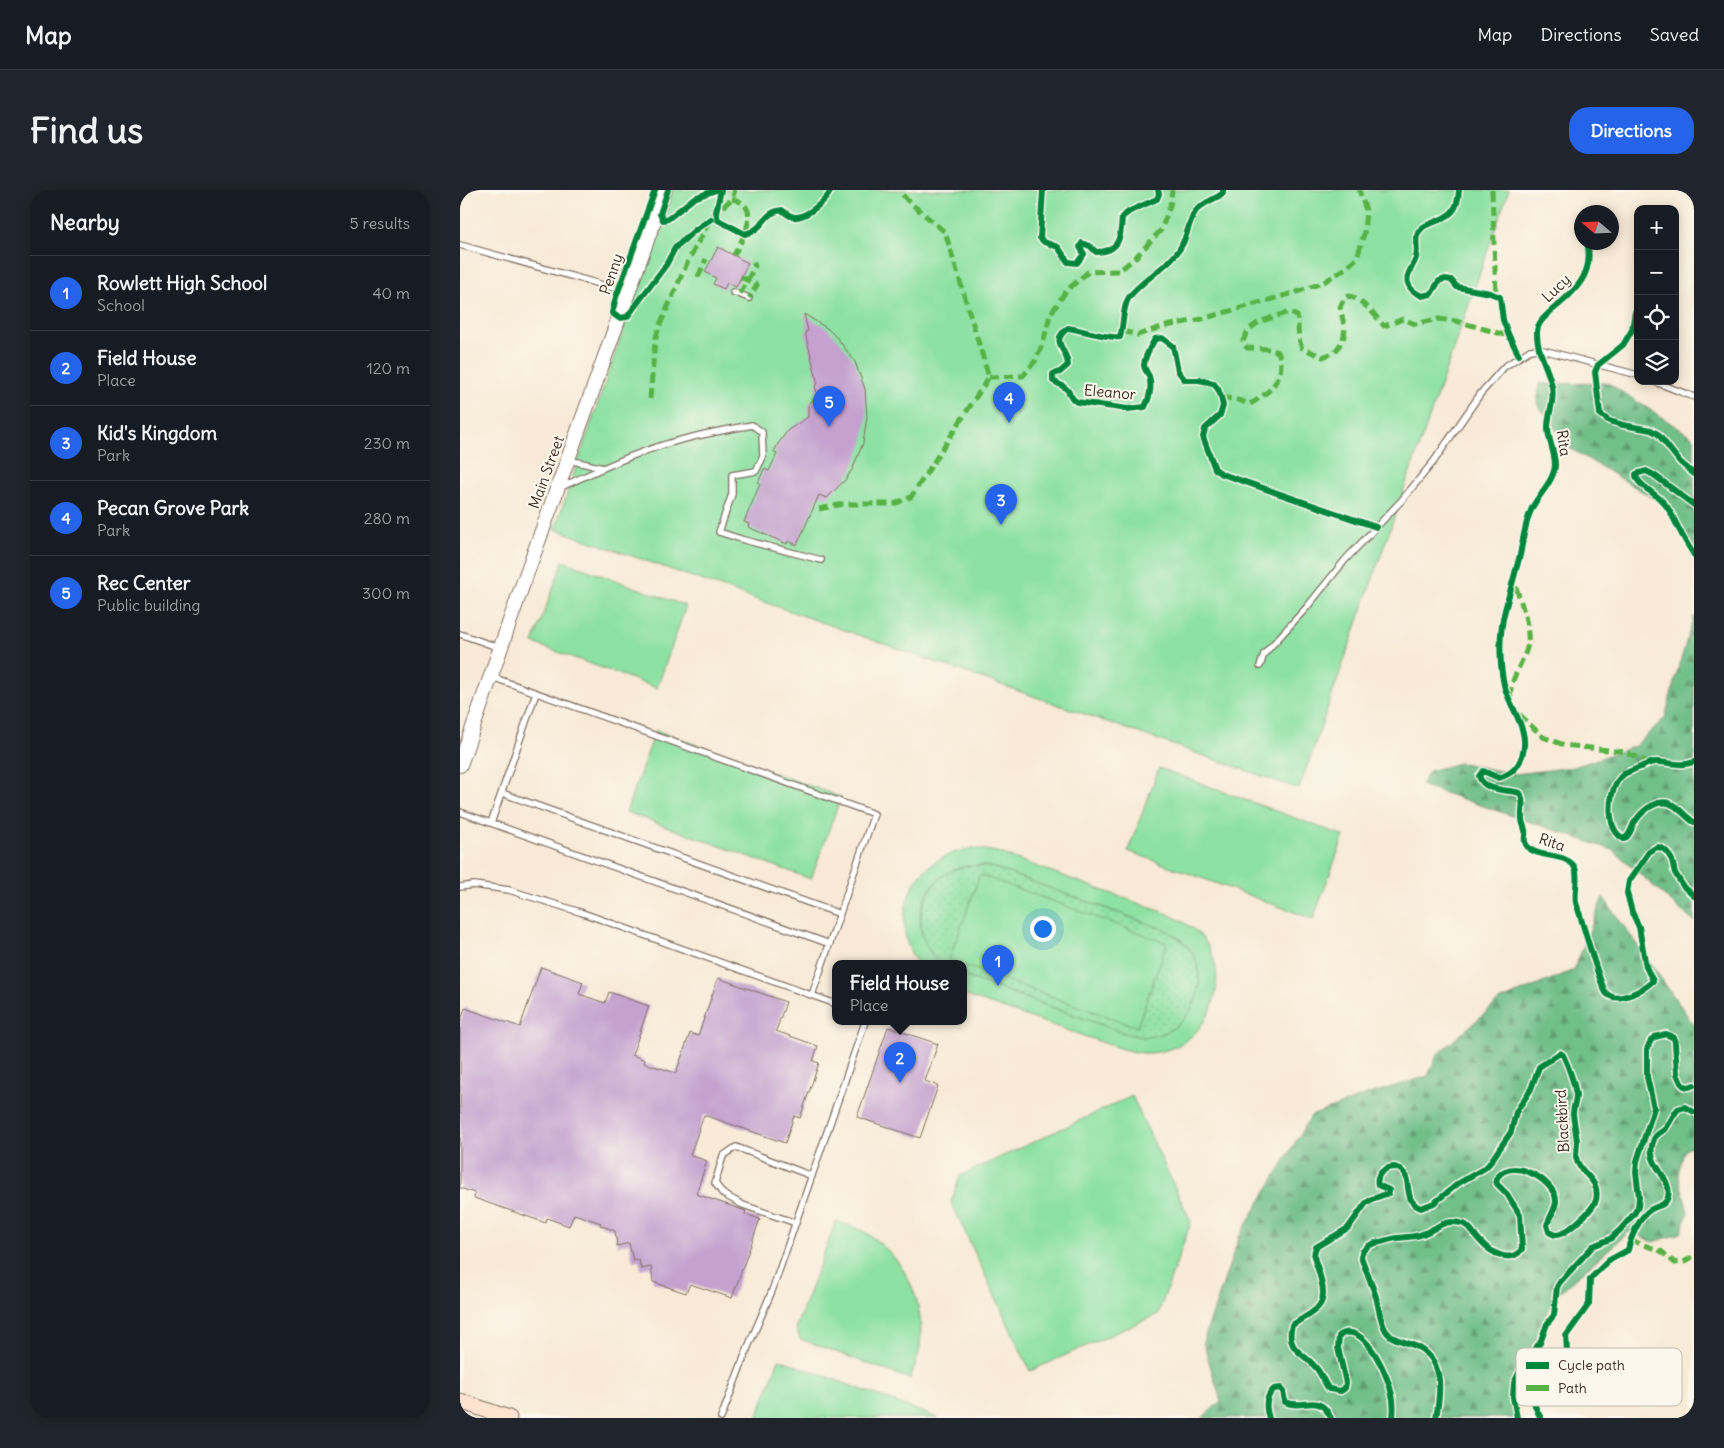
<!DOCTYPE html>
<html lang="en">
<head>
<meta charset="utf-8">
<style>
  body { margin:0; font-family:Delius,sans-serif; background:#20242c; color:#f1f3f6 }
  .controls { position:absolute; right:15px; top:15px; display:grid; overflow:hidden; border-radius:10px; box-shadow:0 2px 12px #0003 }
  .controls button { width:45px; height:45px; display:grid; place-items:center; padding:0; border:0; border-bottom:1px solid #363941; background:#171b24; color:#f1f3f6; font:25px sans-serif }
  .compass { position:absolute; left:1114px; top:15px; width:45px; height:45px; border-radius:50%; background:#171b24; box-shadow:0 2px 12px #0003; rotate:289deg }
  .you { position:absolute; left:582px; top:738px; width:18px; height:18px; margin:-12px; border:4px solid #fff; border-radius:50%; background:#1a73e8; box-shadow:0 0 0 8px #1a73e833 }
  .badge { display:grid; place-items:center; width:32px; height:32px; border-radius:50%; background:#2563eb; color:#fff; font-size:16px; font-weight:700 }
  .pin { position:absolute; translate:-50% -41px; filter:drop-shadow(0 1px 2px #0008) }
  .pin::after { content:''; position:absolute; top:26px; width:18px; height:15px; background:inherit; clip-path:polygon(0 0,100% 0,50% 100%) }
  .popup { position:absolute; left:372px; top:770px; width:135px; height:65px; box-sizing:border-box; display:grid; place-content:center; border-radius:10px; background:#171b24; filter:drop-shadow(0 1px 4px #0005); font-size:16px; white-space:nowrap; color:#9ea1a6 }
  .popup b { font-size:19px; color:#f1f3f6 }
  .popup::after { content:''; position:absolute; left:50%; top:100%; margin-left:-10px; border:10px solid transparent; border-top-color:#171b24 }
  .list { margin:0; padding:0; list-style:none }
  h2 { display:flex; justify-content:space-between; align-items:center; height:65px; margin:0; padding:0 20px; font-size:21px }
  h2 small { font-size:16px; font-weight:400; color:#9ea1a6 }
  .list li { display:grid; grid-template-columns:32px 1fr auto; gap:15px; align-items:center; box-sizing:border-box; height:75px; padding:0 20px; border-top:1px solid #363941 }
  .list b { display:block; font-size:19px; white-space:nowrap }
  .list p { margin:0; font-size:16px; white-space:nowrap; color:#9ea1a6 }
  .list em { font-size:16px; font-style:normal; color:#9ea1a6 }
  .icon { flex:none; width:28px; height:28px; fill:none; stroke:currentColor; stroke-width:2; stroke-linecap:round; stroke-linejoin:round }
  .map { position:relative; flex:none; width:1234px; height:1228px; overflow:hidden; border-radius:20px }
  header { display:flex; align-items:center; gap:30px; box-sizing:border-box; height:70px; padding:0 25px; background:#171b24; border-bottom:1px solid #363941 }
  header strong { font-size:24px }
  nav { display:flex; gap:28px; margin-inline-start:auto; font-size:18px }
  .intro { display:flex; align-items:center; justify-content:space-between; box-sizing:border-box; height:120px; padding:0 30px }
  h1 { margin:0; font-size:35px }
  .button { padding:12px 22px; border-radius:20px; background:#2563eb; color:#fff; font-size:18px; font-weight:700 }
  main { display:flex; gap:30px; padding:0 30px }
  aside { flex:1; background:#171b24; border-radius:20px; box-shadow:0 2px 12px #0003 }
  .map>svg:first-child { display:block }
  .grass { fill:url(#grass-dots); stroke:#648660 }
  .forest { fill:url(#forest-firs); stroke:#567454 }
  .green { fill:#8ce1a3; stroke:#648660 }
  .building { fill:#c4a1cf }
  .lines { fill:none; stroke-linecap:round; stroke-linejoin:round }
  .service-casing { stroke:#7d6d5e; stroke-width:8 }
  .tertiary-casing { stroke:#7d6d5e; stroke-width:16 }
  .secondary-casing { stroke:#7d6d5e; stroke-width:17 }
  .service { stroke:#fff; stroke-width:5.5 }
  .tertiary { stroke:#fff; stroke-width:14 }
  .secondary { stroke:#fde4d1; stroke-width:15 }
  .quiet { stroke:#57b245; stroke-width:5; stroke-dasharray:10 5; stroke-linecap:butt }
  .cycleway-casing { stroke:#fbf7ec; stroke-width:9 }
  .cycleway { stroke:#00873e; stroke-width:6 }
  .labels { text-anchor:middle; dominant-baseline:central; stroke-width:4; stroke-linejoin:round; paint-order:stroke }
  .street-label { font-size:15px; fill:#3b2a1e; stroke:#fbf7ec }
  .key { fill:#fbf7ec; stroke:#c1baae; stroke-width:1 }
  .key-label { font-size:14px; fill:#3b2a1e }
</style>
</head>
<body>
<header>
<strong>Map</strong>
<nav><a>Map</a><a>Directions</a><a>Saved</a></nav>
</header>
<div class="intro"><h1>Find us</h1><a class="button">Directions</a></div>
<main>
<aside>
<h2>Nearby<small>5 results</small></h2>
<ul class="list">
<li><span class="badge">1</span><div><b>Rowlett High School</b><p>School</p></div><em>40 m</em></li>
<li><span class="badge">2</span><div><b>Field House</b><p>Place</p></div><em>120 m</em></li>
<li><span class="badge">3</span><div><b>Kid's Kingdom</b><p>Park</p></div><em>230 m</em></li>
<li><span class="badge">4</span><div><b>Pecan Grove Park</b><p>Park</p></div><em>280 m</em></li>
<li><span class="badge">5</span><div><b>Rec Center</b><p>Public building</p></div><em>300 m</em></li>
</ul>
</aside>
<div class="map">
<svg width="1234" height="1228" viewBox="0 0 1234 1228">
  <defs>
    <pattern id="grass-dots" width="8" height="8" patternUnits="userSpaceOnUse" patternTransform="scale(1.25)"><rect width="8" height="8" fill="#8ce1a3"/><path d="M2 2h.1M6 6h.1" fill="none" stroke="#7ac18c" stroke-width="1.8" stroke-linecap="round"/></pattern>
    <pattern id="forest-firs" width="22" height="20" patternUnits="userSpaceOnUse" patternTransform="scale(1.25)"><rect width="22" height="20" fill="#71bf89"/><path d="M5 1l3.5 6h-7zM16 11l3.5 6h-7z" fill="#5e9b6f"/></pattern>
  </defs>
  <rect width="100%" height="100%" fill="#fbf7ec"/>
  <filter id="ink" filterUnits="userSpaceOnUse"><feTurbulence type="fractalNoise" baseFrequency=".02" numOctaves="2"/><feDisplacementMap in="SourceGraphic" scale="10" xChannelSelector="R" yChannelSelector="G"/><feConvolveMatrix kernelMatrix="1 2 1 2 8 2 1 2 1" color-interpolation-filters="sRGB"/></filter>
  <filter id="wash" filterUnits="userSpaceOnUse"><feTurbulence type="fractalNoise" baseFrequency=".0096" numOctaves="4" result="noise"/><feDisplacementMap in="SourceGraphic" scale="20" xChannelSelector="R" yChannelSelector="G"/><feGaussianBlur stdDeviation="1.12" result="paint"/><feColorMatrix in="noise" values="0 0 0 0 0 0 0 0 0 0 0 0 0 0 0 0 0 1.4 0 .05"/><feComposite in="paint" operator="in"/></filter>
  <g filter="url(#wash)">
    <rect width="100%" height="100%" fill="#f8ead6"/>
    <!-- grass -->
    <path class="grass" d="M513 675 532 677 703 739C715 745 726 752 733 764 752 799 727 844 687 847 681 847 673 845 667 844L504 786V774H479C475 769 470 764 467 758 452 730 464 693 494 679 500 677 507 676 513 675Z"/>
    <!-- forest -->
    <path class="forest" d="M1148 193 1234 248V358L1205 315 1108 257 1077 213 1080 194Z
      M1234 426V732L1153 660 961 595 969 581 999 573 1055 584 1114 577 1175 556 1205 528 1216 486Z
      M1143 707 1234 835V954L1224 961 1218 984 1228 1022 1221 1043 1194 1052 1169 1042 1096 1105 1068 1166 1053 1209V1228H742L761 1211 743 1152 779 1047 851 926 906 905 968 886 977 865 1039 811 1114 780Z"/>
    <!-- green -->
    <path class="green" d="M211 0H1049L839 599 95 339Z
      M103 371 226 416 197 498 73 453Z
      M196 540 381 607 351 689 166 622Z
      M699 578 884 646 853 729 668 661Z
      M513 658 537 662 708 724C722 731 736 738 745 751 776 798 742 864 685 863 677 863 669 860 662 859L504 805V786L667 844C673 845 680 847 687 847 727 844 752 799 733 764 726 752 715 745 703 739L532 677C519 675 506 674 493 680 454 699 450 745 480 774H458C436 747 441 697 470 676 484 665 495 662 513 658Z
      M520 685 707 753 677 837 489 770Z
      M672 906 731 1032 698 1124 570 1181 491 1012 500 986Z
      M376 1031C386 1035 399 1038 408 1044 446 1070 465 1111 460 1156 459 1167 453 1179 450 1189L340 1149 336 1137Z
      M319 1169 478 1228H297Z"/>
    <g id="blocks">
      <!-- building -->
      <path class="building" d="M258 57 288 73 276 97 267 93 264 99 253 94 256 88 245 82Z
        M344 124 368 139 378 149 395 172 405 199 407 227 403 253 393 278 386 289 367 308 359 305 337 355 328 351 327 354 288 337 289 334 284 332 300 294 298 293 304 279 309 281 317 264 314 262 318 254 328 240 348 227V217L350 212 358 207 355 195 358 194 345 142 348 141Z
        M81 777 123 792 119 804 145 813 149 802 189 816 172 865 185 870 184 873 216 883 230 843 238 846 258 788 326 812 316 841 358 856 353 871 359 873 340 928 334 926 325 953 244 925 230 965 247 971 236 1004 286 1021 285 1024 300 1029 272 1108 230 1094 226 1103 193 1092 191 1077 181 1079 179 1070 173 1071 169 1053 157 1056 155 1041 140 1035 141 1033 114 1024 109 1036 87 1028 86 1033 14 1008 15 1003 0 998V833L5 818 60 837Z
        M428 837 478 854 465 891 478 896 460 948 397 927Z"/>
    </g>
  </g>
  <g filter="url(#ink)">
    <use href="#blocks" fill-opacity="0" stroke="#7d6d5e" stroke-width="1"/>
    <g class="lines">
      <defs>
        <path id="service" d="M0 55 168 102
          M273 102 289 108
          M1193 191 1234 207
          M109 270 143 278
          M99 298C126 286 152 273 180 263 216 249 254 242 292 235L302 242 303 267 296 281 272 285V304L259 342 284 350 361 370
          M0 444 40 458
          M800 476 804 464 847 417 885 370 942 310 974 271 1021 203 1044 177 1070 160 1079 159 1178 185
          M32 487 414 624 352 805
          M42 603 380 724
          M0 622 370 754
          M31 633 76 503
          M0 697 14 695 49 700 120 722 376 814
          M336 1033 283 1015 263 1004 255 993 263 966 276 957 352 986
          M261 1228 288 1157 312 1101 405 832"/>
        <path id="tertiary" d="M0 575 60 402 205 0"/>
        <path id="secondary" d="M0 1211 49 1228"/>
      </defs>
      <!-- service casing -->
      <use href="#service" class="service-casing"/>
      <!-- tertiary casing -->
      <use href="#tertiary" class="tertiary-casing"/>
      <!-- secondary casing -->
      <use href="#secondary" class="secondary-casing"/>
      <!-- service -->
      <use href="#service" class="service"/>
      <!-- tertiary -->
      <use href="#tertiary" class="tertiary"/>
      <!-- secondary -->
      <use href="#secondary" class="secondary"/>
      <!-- quiet -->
      <path class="quiet" d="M1032 0 1036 106
        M272 9C303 15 283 48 274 65
        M238 87 246 69
        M281 87 297 95 289 108
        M280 104 295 76 293 72
        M662 141 678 145 701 137 742 129 837 102 864 92 886 78 897 68 904 44 906 20 899 0
        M529 187 563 186 576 170 584 150 590 125 606 101 628 82 659 81 675 68 701 40 710 16 712 0
        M761 207 778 210 790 214C810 203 828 186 818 162L810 159 787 158 783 151 788 140 799 132 829 122 837 126C839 137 837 147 842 158L863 167 875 162 883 150 885 139 880 117 884 109 889 106C903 110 915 125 924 136L943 129 955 134 978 129 996 131 1049 146
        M190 209 195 151 199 137 228 71 253 25 272 9 275 0
        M359 319 383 314H434L451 307 529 187 485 42 447 10 442 4 443 0
        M1051 507C1048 491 1065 470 1068 454 1070 435 1060 409 1054 392
        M1059 524 1083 547 1104 555 1165 562 1190 573
        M1170 1050 1201 1061 1215 1073 1224 1072 1234 1066"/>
      <defs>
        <path id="cycleway" d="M195 0 156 107 152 123 159 128 167 127 206 75 215 58 235 40 251 29
          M208 0 200 24 203 30 208 29 234 8 256 0
          M261 0 256 22 258 30 285 44C306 39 301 23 322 20 327 24 331 28 337 27 348 26 367 10 371 0
          M583 0 580 48 584 52 598 57 608 72 617 73 624 64 620 57 622 53 630 56 636 62C660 62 661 46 662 27L670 21 697 9 699 4 698 0
          M763 0V3C755 10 742 12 735 22 727 35 727 52 716 64 704 79 677 94 668 109 662 121 664 134 660 147 649 149 622 140 608 138 589 152 607 158 608 175L600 182 593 184V191C598 194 605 196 608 201 612 207 611 209 617 212L668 219 685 217C690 207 692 196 689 186 687 182 684 179 684 175 684 167 691 156 695 149L702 148 713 156 718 181 725 190H739L753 193 758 199 761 207 763 216 760 225 745 239 743 247 755 279 762 284 916 337
          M999 0C998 21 991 26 972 33 969 34 964 36 962 38 952 47 959 57 956 68 954 75 945 85 948 93 950 100 956 103 962 106L971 104 979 91 985 89 991 90 997 97 1030 103 1040 107 1043 130 1049 146 1059 165
          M1127 52C1135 85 1114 102 1091 121 1085 127 1077 133 1077 142 1076 161 1089 179 1092 197 1095 211 1088 223 1088 238 1088 250 1095 262 1095 275 1094 291 1079 304 1072 318 1065 332 1063 350 1060 365 1055 383 1050 402 1045 420 1039 442 1039 472 1044 495 1050 519 1071 540 1062 566 1058 578 1051 584 1039 588L1023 581 1019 586C1024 602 1047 599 1060 603 1065 611 1061 620 1062 629 1062 633 1064 636 1065 640 1066 644 1064 648 1065 652 1070 670 1108 661 1115 678 1119 688 1114 702 1116 713 1121 726 1141 800 1147 804 1159 814 1183 800 1193 791L1186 777 1179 737 1172 722 1167 703 1169 691 1189 662 1197 657 1202 658 1207 662 1212 670 1215 683 1223 696 1234 706
          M1178 121 1175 122 1172 140 1163 155 1138 175 1135 182 1140 224 1149 231 1163 235 1191 240 1198 244 1220 272 1234 284
          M1234 315 1194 285 1186 281 1176 284C1175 294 1195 303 1202 311 1211 319 1214 331 1220 341 1224 349 1229 357 1234 365
          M1234 572C1221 577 1209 572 1196 572 1189 572 1184 576 1178 578 1173 580 1168 582 1164 584 1152 593 1149 613 1151 627 1152 636 1156 645 1164 649 1170 646 1171 639 1174 633 1183 619 1201 605 1216 617 1222 621 1227 628 1234 632
          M809 1228C805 1217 805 1207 814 1199L821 1198 823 1201 825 1212C844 1221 858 1201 871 1228
          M933 1228C934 1219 934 1210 931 1201 927 1184 903 1128 879 1146L878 1158 886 1193 885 1198 881 1201 869 1199C864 1193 862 1185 857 1179 845 1162 825 1162 832 1135 864 1116 869 1114 857 1076 854 1069 853 1064 856 1057L888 1038 906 1013 912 1009 929 1003V1000L918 995C915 984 925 977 935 977 957 984 939 1010 961 1018L974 1013 999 993 1025 978 1029 974 1051 942 1056 922 1071 899 1079 877 1100 863 1103 865C1109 878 1114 891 1116 905 1116 912 1113 918 1113 924 1114 933 1116 942 1117 951 1117 956 1116 962 1116 967 1118 984 1141 988 1136 1010 1133 1020 1106 1045 1096 1045 1094 1045 1091 1043 1089 1042L1087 1035C1089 1028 1097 1017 1096 1010 1095 990 1048 964 1036 990L1037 994 1047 1004 1060 1025 1062 1059C1050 1075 1030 1062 1020 1051 1014 1045 1011 1037 1004 1034 983 1027 977 1040 960 1045 953 1047 945 1047 937 1048 930 1049 922 1052 915 1053L908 1056 902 1062 901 1067C906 1081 912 1094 916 1107 919 1118 920 1131 926 1141 932 1150 944 1151 953 1155 985 1167 981 1200 976 1228
          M1057 1228 1053 1207 1054 1193 1067 1168 1080 1153 1087 1134 1094 1125 1097 1097 1100 1092 1133 1056 1150 1049 1160 1040 1174 1024 1178 1017 1179 1007 1176 982 1177 971 1194 918 1187 887V859L1191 850 1195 847 1206 844 1214 848 1215 853 1217 884 1221 893 1224 896 1229 897 1234 895
          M1081 1228C1065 1203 1076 1182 1103 1171L1107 1161 1106 1146 1129 1114 1130 1089 1148 1071 1168 1060C1170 1049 1180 1026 1190 1020 1197 1015 1205 1017 1208 1007 1213 986 1183 974 1194 949 1196 944 1202 942 1205 939 1210 933 1213 925 1218 919L1225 917 1234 922"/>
      </defs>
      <!-- cycleway casing -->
      <use href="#cycleway" class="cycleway-casing"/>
      <!-- cycleway -->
      <use href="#cycleway" class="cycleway"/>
    </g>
  </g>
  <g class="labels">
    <!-- street labels -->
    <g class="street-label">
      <text transform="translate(151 84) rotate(-71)">Penny</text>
      <text transform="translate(1096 98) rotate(-44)">Lucy</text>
      <text transform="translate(650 202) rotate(5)">Eleanor</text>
      <text transform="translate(1104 253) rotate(81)">Rita</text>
      <text transform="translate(86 282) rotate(-70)">Main Street</text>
      <text transform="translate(1092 652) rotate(19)">Rita</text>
      <text transform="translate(1102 931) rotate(-93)">Blackbird</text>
    </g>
  </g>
  <!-- legend -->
  <rect x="1056" y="1158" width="166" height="58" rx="8" class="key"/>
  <rect x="1066" y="1172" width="23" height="7" fill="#00873e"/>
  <rect x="1066" y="1195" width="23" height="6" fill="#57b245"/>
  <g class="key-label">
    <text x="1098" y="1180">Cycle path</text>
    <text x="1098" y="1203">Path</text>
  </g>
</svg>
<div class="controls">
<button>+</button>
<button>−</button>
<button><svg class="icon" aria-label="locate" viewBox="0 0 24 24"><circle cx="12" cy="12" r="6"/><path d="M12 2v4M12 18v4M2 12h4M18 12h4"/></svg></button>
<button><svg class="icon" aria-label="layers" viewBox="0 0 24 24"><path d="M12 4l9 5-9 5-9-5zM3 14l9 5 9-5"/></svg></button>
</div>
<svg class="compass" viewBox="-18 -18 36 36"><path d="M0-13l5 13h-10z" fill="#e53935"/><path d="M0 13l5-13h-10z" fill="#9ea1a6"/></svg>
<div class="you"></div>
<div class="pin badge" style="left:538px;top:796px">1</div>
<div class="pin badge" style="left:440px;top:893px">2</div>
<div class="popup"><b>Field House</b>Place</div>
<div class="pin badge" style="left:541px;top:335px">3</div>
<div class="pin badge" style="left:549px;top:233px">4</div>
<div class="pin badge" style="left:369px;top:237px">5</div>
</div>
</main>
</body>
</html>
